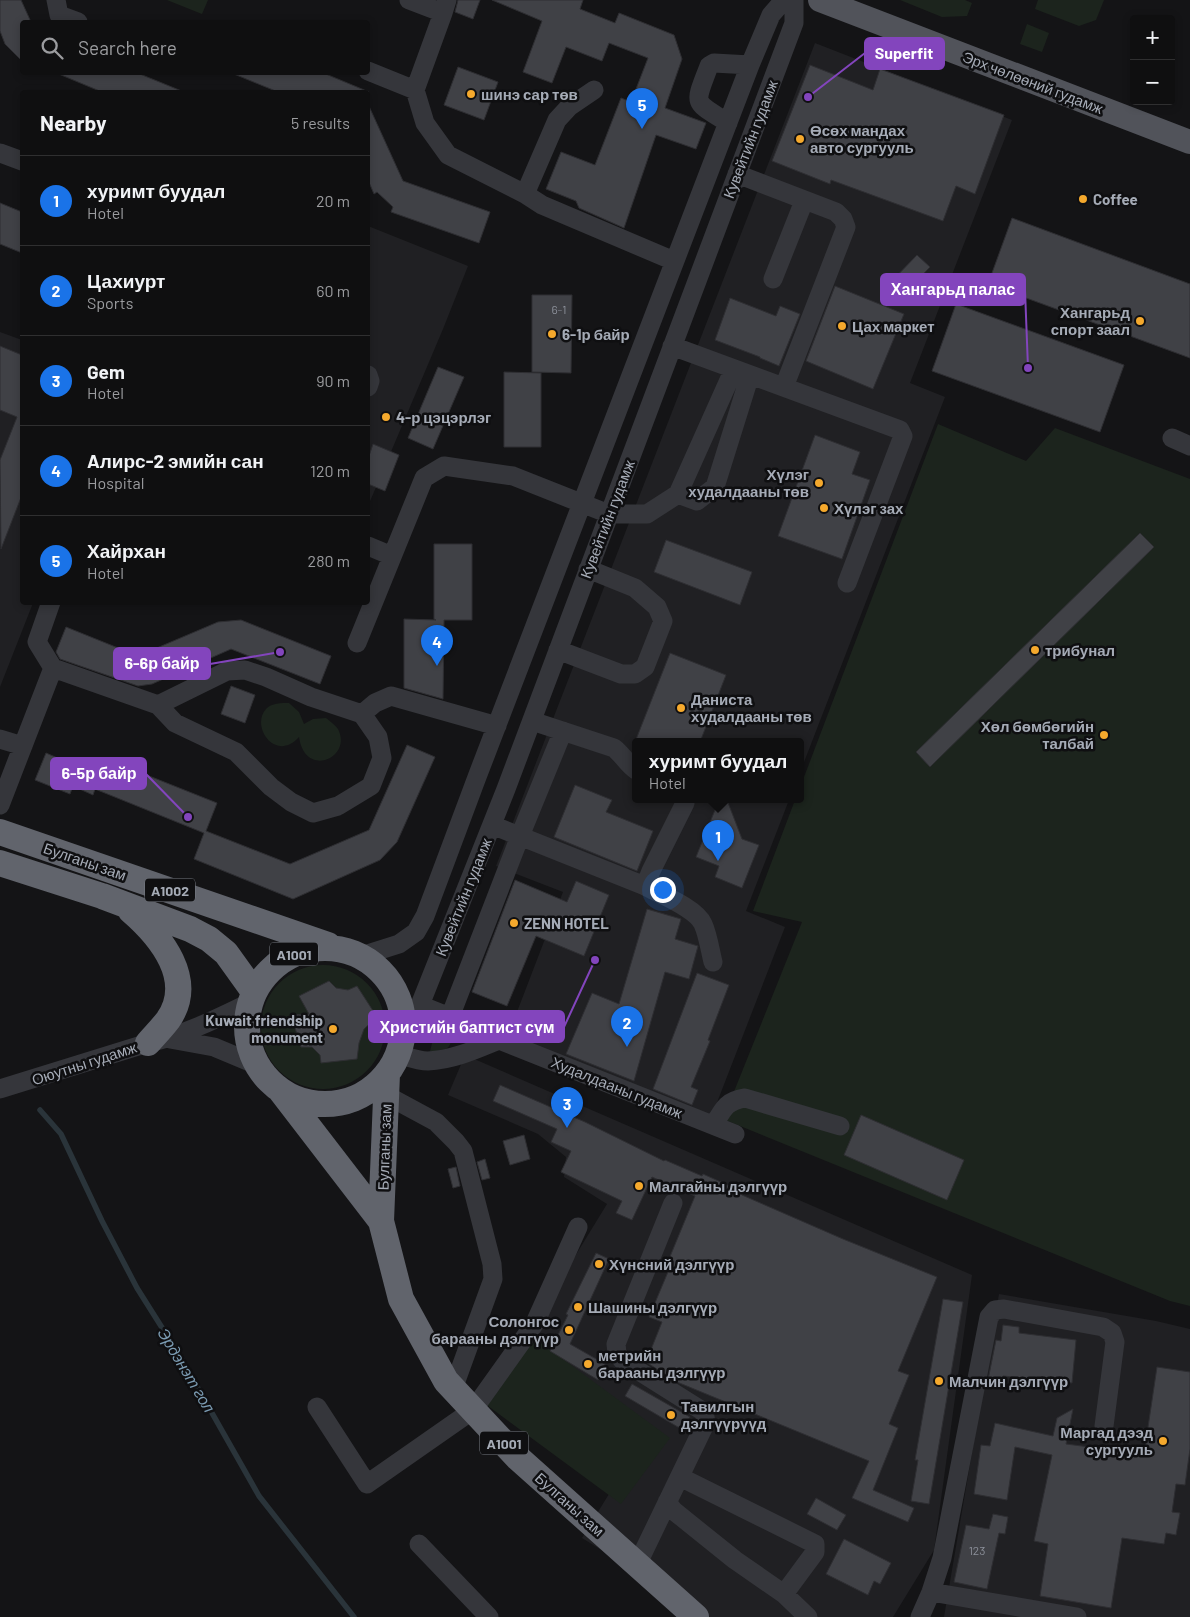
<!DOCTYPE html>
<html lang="en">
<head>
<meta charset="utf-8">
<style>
  body { margin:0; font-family:Barlow,sans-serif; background:#1d1d1e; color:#f1f3f6 }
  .controls { position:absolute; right:15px; top:15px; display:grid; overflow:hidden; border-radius:5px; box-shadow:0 2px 8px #0003 }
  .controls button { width:45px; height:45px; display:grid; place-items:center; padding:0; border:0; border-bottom:1px solid #2f2f30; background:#0f0f10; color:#f1f3f6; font:25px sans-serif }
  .you { position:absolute; left:662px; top:889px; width:18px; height:18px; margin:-12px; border:4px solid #fff; border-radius:50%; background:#1a73e8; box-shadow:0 0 0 8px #1a73e833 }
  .badge { display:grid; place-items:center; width:32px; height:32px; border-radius:50%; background:#1a73e8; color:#fff; font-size:16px; font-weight:700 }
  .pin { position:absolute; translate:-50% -41px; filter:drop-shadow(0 1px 2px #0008) }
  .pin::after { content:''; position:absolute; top:26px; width:18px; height:15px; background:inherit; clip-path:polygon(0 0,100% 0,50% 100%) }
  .popup { position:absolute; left:632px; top:738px; width:172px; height:65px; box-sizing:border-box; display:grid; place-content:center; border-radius:5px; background:#0f0f10; filter:drop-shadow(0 1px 4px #0005); font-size:16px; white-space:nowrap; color:#9b9c9f }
  .popup b { font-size:19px; color:#f1f3f6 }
  .popup::after { content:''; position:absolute; left:50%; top:100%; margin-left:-10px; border:10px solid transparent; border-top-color:#0f0f10 }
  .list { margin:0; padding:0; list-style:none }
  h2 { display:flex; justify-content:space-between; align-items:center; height:65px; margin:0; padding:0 20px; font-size:21px }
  h2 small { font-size:16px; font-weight:400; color:#9b9c9f }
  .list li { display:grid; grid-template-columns:32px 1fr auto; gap:15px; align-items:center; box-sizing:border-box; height:90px; padding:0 20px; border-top:1px solid #2f2f30 }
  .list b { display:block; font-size:19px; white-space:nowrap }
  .list p { margin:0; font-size:16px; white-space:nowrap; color:#9b9c9f }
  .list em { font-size:16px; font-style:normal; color:#9b9c9f }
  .icon { flex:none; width:28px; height:28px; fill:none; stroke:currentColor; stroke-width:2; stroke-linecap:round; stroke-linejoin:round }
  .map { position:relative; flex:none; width:1190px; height:1617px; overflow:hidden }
  .search { position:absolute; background:#0f0f10; box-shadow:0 2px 8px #0003; left:20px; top:20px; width:350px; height:55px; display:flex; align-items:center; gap:12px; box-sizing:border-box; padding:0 18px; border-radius:5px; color:#9b9c9f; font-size:19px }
  .panel { position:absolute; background:#0f0f10; box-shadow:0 2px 8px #0003; left:20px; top:90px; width:350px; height:515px; border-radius:5px }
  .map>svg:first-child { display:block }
  .built { fill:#202023 }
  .green { fill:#1c241d }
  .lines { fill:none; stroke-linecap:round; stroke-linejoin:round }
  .stream { stroke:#2a343a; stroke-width:5.5 }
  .building { fill:#404146; stroke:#2e2e32 }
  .minor { stroke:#35363b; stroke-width:19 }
  .major { stroke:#51535a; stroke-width:24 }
  .highway { stroke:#61646c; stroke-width:26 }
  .poi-dot { fill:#f5a92d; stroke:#0f0f11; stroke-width:2 }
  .labels { text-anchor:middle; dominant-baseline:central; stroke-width:5; stroke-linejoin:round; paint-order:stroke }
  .number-label { font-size:12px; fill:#8c909a }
  .shield { fill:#0f0f11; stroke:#787c84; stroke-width:1 }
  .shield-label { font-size:14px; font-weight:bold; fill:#a5abb6 }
  .street-label { font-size:15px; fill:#a5abb6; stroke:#0f0f11 }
  .poi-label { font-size:15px; font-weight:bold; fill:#a5abb6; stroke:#0f0f11; text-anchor:start }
  .water-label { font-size:16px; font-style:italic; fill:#7b9bb2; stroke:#0f0f11 }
  .leader { fill:none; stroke:#8345bd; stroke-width:2 }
  .callout-dot { fill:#8345bd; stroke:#0f0f11; stroke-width:2 }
  .callout { fill:#8345bd; stroke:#8345bd; stroke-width:2 }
  .callout-label { font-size:16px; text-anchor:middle; font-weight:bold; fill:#fff }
</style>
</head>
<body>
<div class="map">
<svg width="1190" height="1617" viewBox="0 0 1190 1617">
  <rect width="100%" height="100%" fill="#141416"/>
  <!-- built -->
  <path class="built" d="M815 43 1012 120 910 383 945 397 801 770 800 742H636V800H789L746 911 785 927 711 1118 507 1038 563 892 496 866Z
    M368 226 468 266 443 329 368 506Z
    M0 332 22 340V602L33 603 0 687Z
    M465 1055 972 1275 934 1550 893 1617H710L582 1538 639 1445 509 1364 607 1204 564 1177 566 1157 538 1134 448 1095Z
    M999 1294 1156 1321 1190 1329V1617H944Z"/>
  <!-- green -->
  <path class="green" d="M167 0H208L202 14Z
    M900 0H965L972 3 967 16 942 17Z
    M1038 0H1104L1096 20 1079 26 1035 9Z
    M1027 24 1049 33 1042 52 1020 44Z
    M938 424 1026 461 1055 428 1190 479V1306L1170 1301 723 1119 802 922 753 911 795 800H800L801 785Z
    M289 703 299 712 304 724 313 719 326 718C330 721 335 725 338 729 353 758 305 779 299 737 276 763 250 727 266 709 271 703 282 703 289 703Z
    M261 1027a62 62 0 1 1 124 0a62 62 0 1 1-124 0Z
    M436 1028 445 1033 451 1042C448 1052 439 1051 430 1051Z
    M533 1337 670 1438 621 1504 484 1403Z"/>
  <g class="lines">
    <!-- stream -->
    <path class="stream" d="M40 1110 61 1134 102 1221 137 1288 178 1353 259 1496 354 1617"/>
  </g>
  <!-- building -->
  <path class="building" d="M0 0H21L31 22H22V61L5 44 0 31Z
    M458 0H480L473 19 455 12Z
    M492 0H583L580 9 615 23 619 13 674 35 682 59 665 108 706 123 696 149 656 135 624 228 579 208 576 201 546 189 561 152 595 165 621 98 631 102 648 58 609 43 602 61 566 47 552 83 523 72 542 21Z
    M810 65 873 90 880 69 1004 115 975 194 956 186 943 221 831 180 830 184 772 161Z
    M458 67 498 82 484 120 444 105Z
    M54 72H135L184 92H102Z
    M229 72H321L369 92H278Z
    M368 104 403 181 490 212 479 243 391 212 393 207 377 192 374 194 368 180Z
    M0 203 22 212V253L0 244Z
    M1012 218 1190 284V358L988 284Z
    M917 255 930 267 901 297 888 285Z
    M835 286 904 314 873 389 806 361Z
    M532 295H572L571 373 532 372Z
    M730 298 776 316 780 306 800 314 779 366 760 358V357L715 340Z
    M956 304 1124 365 1100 432 932 371Z
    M0 346 22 355V495L1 549 0 460 17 417 0 410Z
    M438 367 464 377 433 449 408 438Z
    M504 372 541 373V447H504Z
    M815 435 860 452 852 474 870 480 842 559 778 536Z
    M373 444 399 455 385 491 368 484V459Z
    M1140 533 1154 547 930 767 916 752Z
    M666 540 752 572 740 605 654 572Z
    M434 544H472V620H444L443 699 404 688V619L436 620 434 619Z
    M241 620 331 656 320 684 231 649 152 684 138 686 60 659 56 652 66 627 138 656 218 622Z
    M670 653 726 675 700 742H635Z
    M231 686 255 695 245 723 221 714Z
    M407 745 435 757 397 842 380 860 293 899 194 859 204 833 95 789 93 795 73 786 70 794 35 780 46 753 122 786 129 768 217 803 206 831 290 864 369 830Z
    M575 785 612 800 606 812 653 831 637 871 554 837Z
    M719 800H727L742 839 759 845 742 888 715 877 719 866 696 857Z
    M515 880 567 902 576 881 609 895 584 956 536 936 507 1006 472 992Z
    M647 909 681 919 675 939 698 946 689 979 665 972 634 1081 566 1054 592 993 619 1004Z
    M697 973 729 985 708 1040 710 1041 691 1087 698 1090 692 1105 653 1089Z
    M329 981 336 988 348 990 357 986 377 1017 364 1029 359 1043 357 1059 321 1063 320 1055 312 1047H301L291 1015 309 1014 299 996Z
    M500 1085 585 1122 664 1161 665 1160 702 1176 703 1174 743 1192 742 1195 843 1239 937 1277 898 1371 909 1375 889 1424 898 1428 873 1490 914 1508 908 1522 852 1498 869 1461 677 1382 646 1362 662 1322 649 1317 673 1260 669 1259 695 1196 652 1177 632 1220 616 1213 622 1201 561 1172 571 1151 551 1142 557 1129 493 1101Z
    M861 1115 964 1160 947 1200 844 1155Z
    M524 1135 530 1159 510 1165 503 1141Z
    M485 1159 490 1178 482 1180 477 1162Z
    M456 1167 460 1186 453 1188 448 1169Z
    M596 1253 609 1259 570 1344 605 1364 598 1380 550 1351 568 1315 566 1314Z
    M943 1299 963 1302 929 1504 911 1501 918 1460H915Z
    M1003 1325 1019 1327V1333L1076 1340 1072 1383 1003 1376 1002 1387 987 1385 996 1340 1001 1341Z
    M1157 1367 1190 1372V1449L1185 1485 1176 1484 1172 1512 1180 1513 1176 1535 1166 1533 1164 1544 1122 1538 1111 1608 1040 1596 1048 1544 1034 1541 1052 1455 1015 1447 1007 1500 974 1494 981 1445 990 1446 995 1423 1053 1436 1057 1418 1073 1409 1066 1444 1144 1454Z
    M632 1384 690 1417 683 1430 625 1396Z
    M816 1498 846 1515 837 1530 807 1514Z
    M993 1514 1008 1517 1005 1534 999 1533 987 1589 954 1582 966 1525 989 1529Z
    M844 1539 891 1563 880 1584 874 1581 868 1595 826 1574Z"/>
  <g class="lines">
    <!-- minor -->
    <path class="minor" d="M56 0 59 15 78 22
      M409 0 443 13 447 0
      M443 13 415 90 425 123 448 155 525 194 542 205 674 261
      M368 71 415 90
      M728 123C692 100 694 106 709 66L714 63 750 65
      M0 153 22 161
      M737 174 836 212 843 219 846 227 784 387
      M525 194 557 120 569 107 594 90
      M773 279 804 201
      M672 346 900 430 903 436 847 583
      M368 375 370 381 368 387
      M1172 438 1190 446
      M678 494 697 501 715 487 750 375
      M368 546 392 556
      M51 602 37 642 53 668
      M357 643 424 478 444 466 513 476 609 514H647L678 494 734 369
      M558 650 621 674H635L645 667 663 621 657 607 635 588 588 569
      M158 705 227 671 245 670 266 677 311 697 362 714
      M532 721 614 748C623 755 627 764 636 770
      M0 739 23 746
      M0 805 53 668 158 705 175 723 236 752 271 787 291 802 313 813 338 806 371 786 382 758 378 737 362 714 375 703 391 696 497 726
      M492 825 645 886 651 871 685 803 684 800
      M645 886C660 894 696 908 703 924 708 935 710 950 713 962
      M361 956 399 944 416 932 425 916 477 777 750 65 771 15 784 0
      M420 1005 450 1017 499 1040 735 1134
      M450 1017 520 836 563 731
      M403 1031 420 1005 506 789 794 23V0
      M170 1039 214 1047 257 1065
      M398 1054C408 1057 418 1061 428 1061 453 1060 477 1049 499 1040
      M0 1089 148 1043C184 1035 216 1019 249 1003
      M386 1095 436 1122 456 1142 463 1151 492 1264 493 1279 453 1389
      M714 1125C723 1109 726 1101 745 1098L840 1126
      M317 1407 367 1484 473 1410 535 1323 578 1227
      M680 1477 815 1544V1552L784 1594
      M667 1502 674 1511 735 1560 784 1594 808 1617
      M419 1544 489 1617
      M637 1565 706 1422 704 1412 623 1361 617 1353 616 1344 673 1203
      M931 1592 1077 1617
      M920 1617 931 1592 942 1558 989 1317 995 1310 1004 1309 1103 1327 1112 1333 1115 1342 1104 1426"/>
    <!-- major -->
    <path class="major" d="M820 0 1190 142"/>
    <!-- highway -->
    <path class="highway" d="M0 832 328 945
      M0 863 102 896 190 929 209 939 226 953 254 992
      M131 911C161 937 196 980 168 1020 162 1028 155 1035 148 1043
      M247 1026a78 78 0 1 1 156 0a78 78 0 1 1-156 0Z
      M387 1074 381 1221 401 1299 446 1381 518 1458 696 1617
      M281 1091 381 1221"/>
  </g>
  <!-- markers -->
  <g class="poi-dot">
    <circle cx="471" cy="94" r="5"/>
    <circle cx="800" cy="139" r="5"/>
    <circle cx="1083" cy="199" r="5"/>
    <circle cx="1140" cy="321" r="5"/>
    <circle cx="842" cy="326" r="5"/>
    <circle cx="552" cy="334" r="5"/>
    <circle cx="386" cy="417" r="5"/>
    <circle cx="819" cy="483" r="5"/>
    <circle cx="824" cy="508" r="5"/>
    <circle cx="1035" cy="650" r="5"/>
    <circle cx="681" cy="708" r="5"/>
    <circle cx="1104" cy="735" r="5"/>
    <circle cx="514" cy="923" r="5"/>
    <circle cx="333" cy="1029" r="5"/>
    <circle cx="639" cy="1186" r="5"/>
    <circle cx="599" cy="1264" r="5"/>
    <circle cx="578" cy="1307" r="5"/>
    <circle cx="569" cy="1330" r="5"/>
    <circle cx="588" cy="1364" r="5"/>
    <circle cx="939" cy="1381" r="5"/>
    <circle cx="671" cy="1415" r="5"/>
    <circle cx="1163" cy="1441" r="5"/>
  </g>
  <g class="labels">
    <!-- number labels -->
    <g class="number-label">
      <text x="559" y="309">6-1</text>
      <text x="977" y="1550">123</text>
    </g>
    <!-- shield labels -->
    <g class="shield">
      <rect x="145" y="878.5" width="50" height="23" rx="4"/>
      <rect x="270" y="942.5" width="48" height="23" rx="4"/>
      <rect x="480" y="1431.5" width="48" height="23" rx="4"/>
    </g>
    <g class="shield-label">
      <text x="170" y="890">A1002</text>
      <text x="294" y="954">A1001</text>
      <text x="504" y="1443">A1001</text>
    </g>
    <!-- street labels -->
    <g class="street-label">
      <text transform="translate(1033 82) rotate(21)">Эрх чөлөөний гудамж</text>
      <text transform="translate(750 139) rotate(-69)">Кувейтийн гудамж</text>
      <text transform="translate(607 519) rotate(-69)">Кувейтийн гудамж</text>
      <text transform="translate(85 861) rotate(19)">Булганы зам</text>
      <text transform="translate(463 897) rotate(-68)">Кувейтийн гудамж</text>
      <text transform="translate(84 1063) rotate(-18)">Оюутны гудамж</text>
      <text transform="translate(617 1087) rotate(22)">Худалдааны гудамж</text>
      <text transform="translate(384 1147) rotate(-88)">Булганы зам</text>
      <text transform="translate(570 1504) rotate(42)">Булганы зам</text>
    </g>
    <!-- poi labels -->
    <g class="poi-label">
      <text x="481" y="94">шинэ сар төв</text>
      <text x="810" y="130">Өсөх мандах<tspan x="810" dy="17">авто сургууль</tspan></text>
      <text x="1093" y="199">Coffee</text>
      <text x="1130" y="312" text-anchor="end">Хангарьд<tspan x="1130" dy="17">спорт заал</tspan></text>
      <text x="852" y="326">Цах маркет</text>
      <text x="562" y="334">6-1р байр</text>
      <text x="396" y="417">4-р цэцэрлэг</text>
      <text x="809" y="474" text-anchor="end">Хүлэг<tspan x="809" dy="17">худалдааны төв</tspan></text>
      <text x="834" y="508">Хүлэг зах</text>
      <text x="1045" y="650">трибунал</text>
      <text x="691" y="699">Даниста<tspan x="691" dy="17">худалдааны төв</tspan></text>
      <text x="1094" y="726" text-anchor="end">Хөл бөмбөгийн<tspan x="1094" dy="17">талбай</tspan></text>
      <text x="524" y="923">ZENN HOTEL</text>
      <text x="323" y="1020" text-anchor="end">Kuwait friendship<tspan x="323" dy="17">monument</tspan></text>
      <text x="649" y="1186">Малгайны дэлгүүр</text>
      <text x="609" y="1264">Хүнсний дэлгүүр</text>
      <text x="588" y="1307">Шашины дэлгүүр</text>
      <text x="559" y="1321" text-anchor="end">Солонгос<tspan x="559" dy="17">барааны дэлгүүр</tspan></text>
      <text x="598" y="1355">метрийн<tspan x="598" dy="17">барааны дэлгүүр</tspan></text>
      <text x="949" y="1381">Малчин дэлгүүр</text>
      <text x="681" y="1406">Тавилгын<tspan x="681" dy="17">дэлгүүрүүд</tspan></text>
      <text x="1153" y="1432" text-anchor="end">Маргад дээд<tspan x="1153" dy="17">сургууль</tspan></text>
    </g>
    <!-- water labels -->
    <g class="water-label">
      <text transform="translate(187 1370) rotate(59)">Эрдэнэт гол</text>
    </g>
  </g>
  <!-- callouts -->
  <path class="leader" d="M808 97L865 53M1028 368L1025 290M280 652L210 664M188 817L146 774M595 960L564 1027"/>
  <g class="callout-dot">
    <circle cx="808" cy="97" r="5"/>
    <circle cx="1028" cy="368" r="5"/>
    <circle cx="280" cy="652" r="5"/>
    <circle cx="188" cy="817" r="5"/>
    <circle cx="595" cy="960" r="5"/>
  </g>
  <g class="callout">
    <rect x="865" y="38" width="79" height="31" rx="5"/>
    <rect x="881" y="274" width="144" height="31" rx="5"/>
    <rect x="114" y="648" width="96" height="31" rx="5"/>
    <rect x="51" y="758" width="95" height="31" rx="5"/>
    <rect x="369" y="1011" width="195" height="31" rx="5"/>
  </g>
  <g class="callout-label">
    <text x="904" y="59">Superfit</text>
    <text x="953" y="295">Хангарьд палас</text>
    <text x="162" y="669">6-6р байр</text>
    <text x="99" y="779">6-5р байр</text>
    <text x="467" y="1033">Христийн баптист сүм</text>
  </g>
</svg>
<div class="controls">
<button>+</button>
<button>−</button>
</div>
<div class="you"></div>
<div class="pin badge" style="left:718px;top:861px">1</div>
<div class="popup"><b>хуримт буудал</b>Hotel</div>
<div class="pin badge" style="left:627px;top:1047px">2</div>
<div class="pin badge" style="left:567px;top:1128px">3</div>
<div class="pin badge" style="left:437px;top:666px">4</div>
<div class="pin badge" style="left:642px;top:129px">5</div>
<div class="search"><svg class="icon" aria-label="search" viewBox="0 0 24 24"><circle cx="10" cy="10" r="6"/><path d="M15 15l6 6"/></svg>Search here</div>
<section class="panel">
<h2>Nearby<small>5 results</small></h2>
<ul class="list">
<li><span class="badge">1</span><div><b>хуримт буудал</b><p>Hotel</p></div><em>20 m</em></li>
<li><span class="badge">2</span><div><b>Цахиурт</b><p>Sports</p></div><em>60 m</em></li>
<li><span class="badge">3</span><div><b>Gem</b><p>Hotel</p></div><em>90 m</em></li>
<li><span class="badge">4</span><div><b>Aлирс-2 эмийн сан</b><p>Hospital</p></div><em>120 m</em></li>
<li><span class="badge">5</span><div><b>Хайрхан</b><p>Hotel</p></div><em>280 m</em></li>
</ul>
</section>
</div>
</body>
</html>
